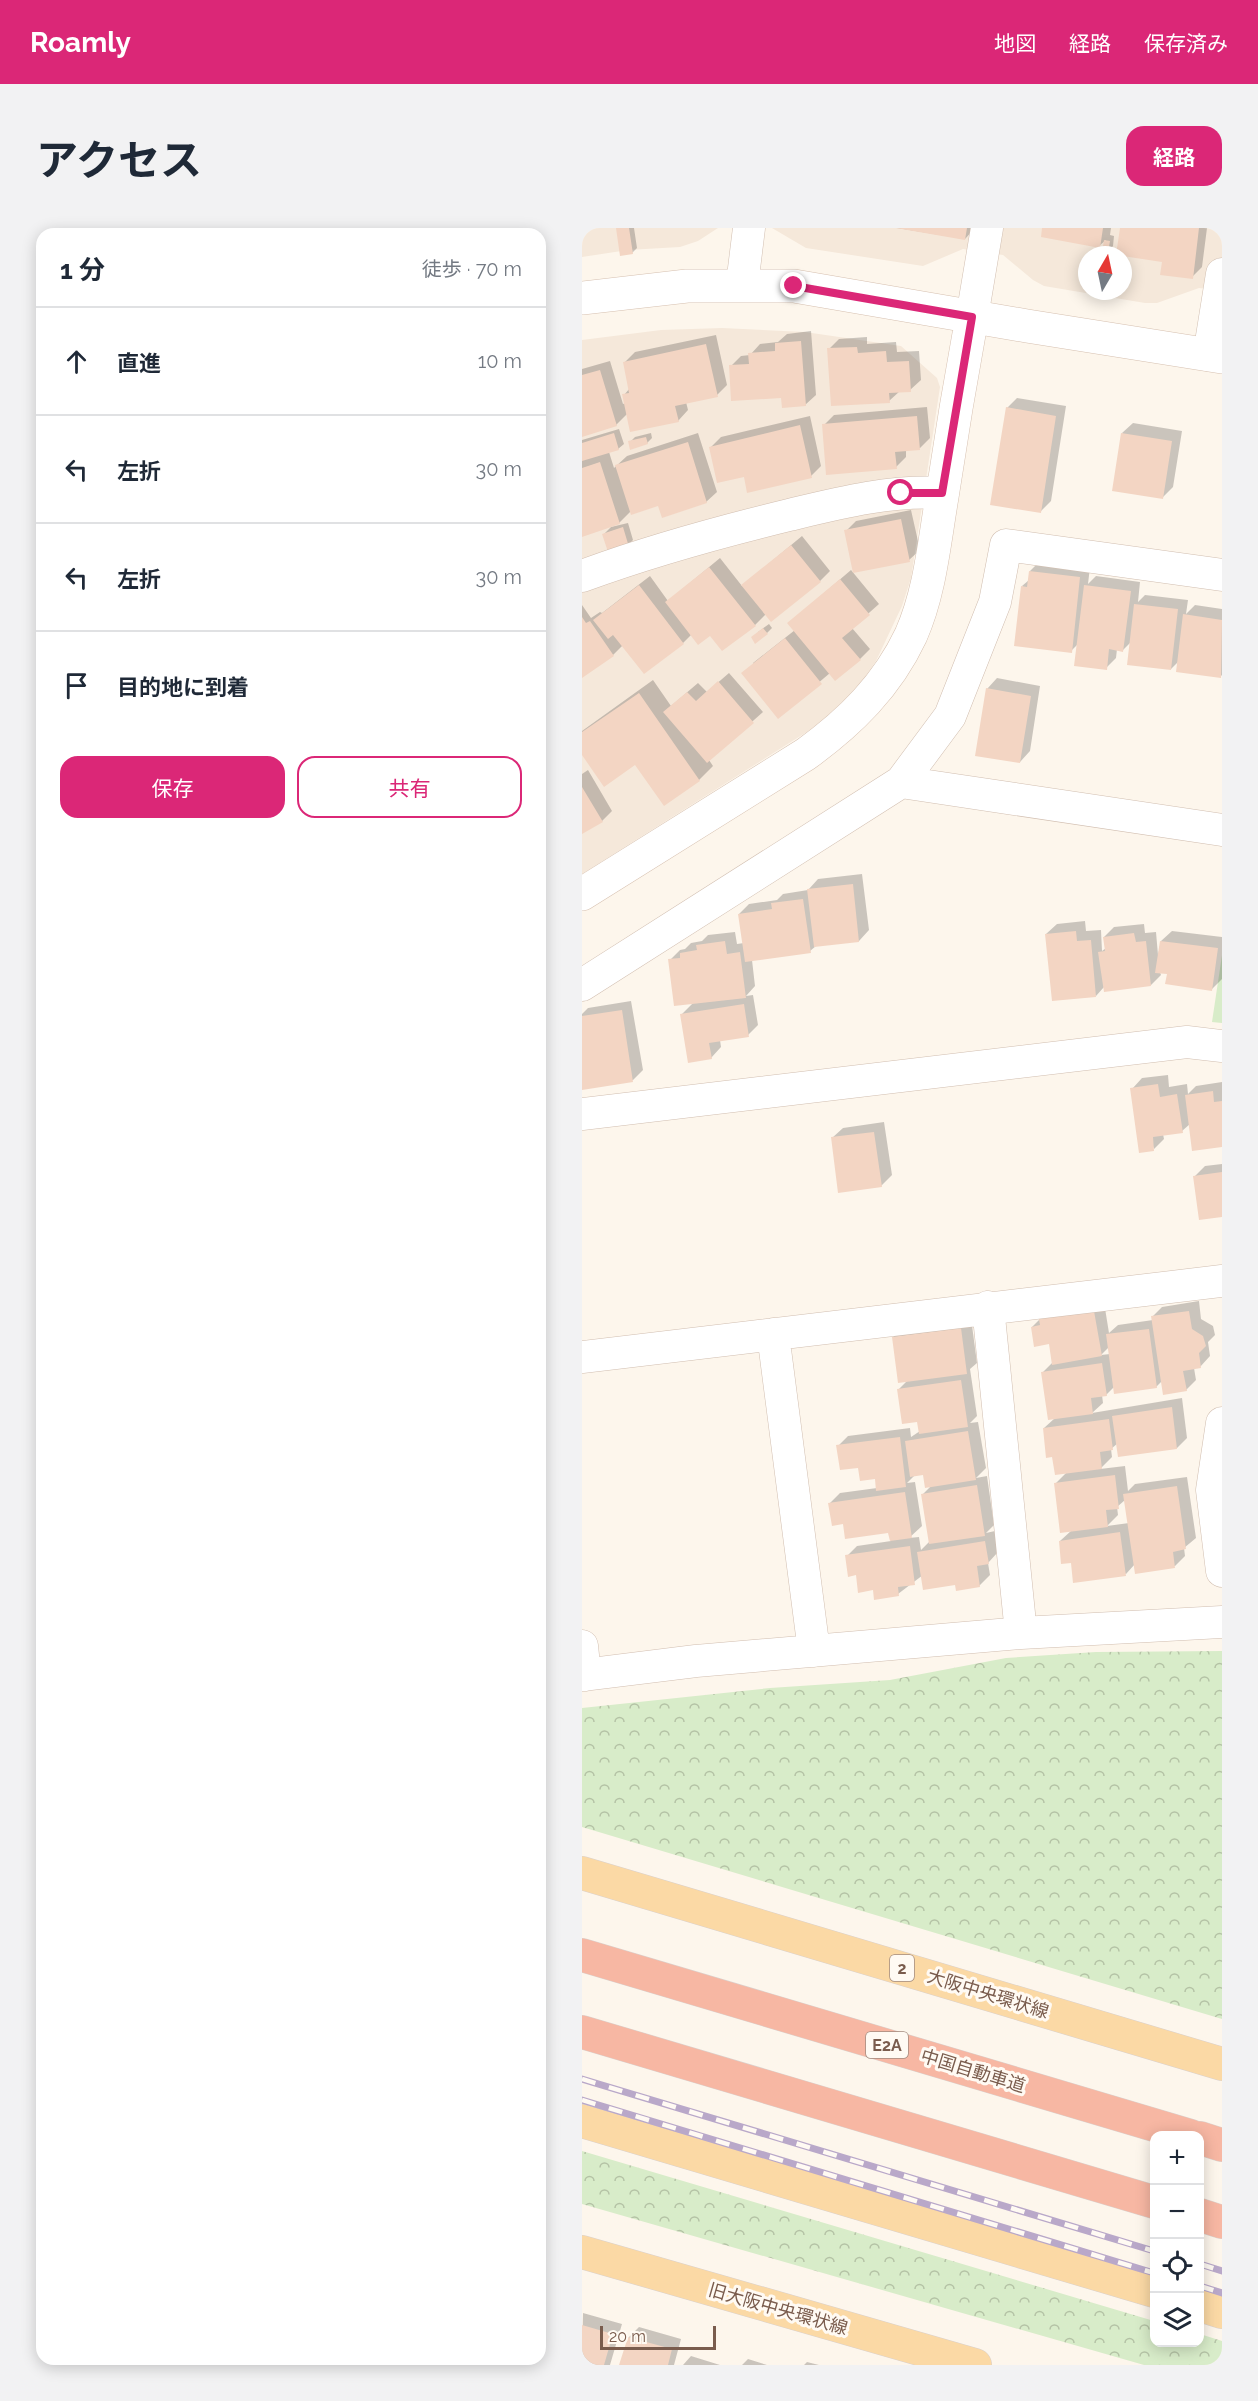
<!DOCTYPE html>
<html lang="ja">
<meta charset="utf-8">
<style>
body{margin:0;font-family:Raleway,"Noto Sans JP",sans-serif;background:#f2f2f3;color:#1f2937}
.controls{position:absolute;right:18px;bottom:18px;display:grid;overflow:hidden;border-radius:12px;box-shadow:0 3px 15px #0003}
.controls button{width:54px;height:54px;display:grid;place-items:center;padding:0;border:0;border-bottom:2px solid #e0e1e3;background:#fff;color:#1f2937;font:30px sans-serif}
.compass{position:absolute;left:496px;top:18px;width:54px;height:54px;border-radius:50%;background:#fff;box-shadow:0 3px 15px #0003;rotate:9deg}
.scale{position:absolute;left:18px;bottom:15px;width:116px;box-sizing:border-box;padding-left:6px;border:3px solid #7a5c4d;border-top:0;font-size:16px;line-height:21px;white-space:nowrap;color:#7a5c4d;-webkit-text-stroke:4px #fffaf3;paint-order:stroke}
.stop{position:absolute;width:18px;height:18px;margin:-14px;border:4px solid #db2777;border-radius:50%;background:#fff}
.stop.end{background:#db2777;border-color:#fff;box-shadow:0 2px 6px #0008}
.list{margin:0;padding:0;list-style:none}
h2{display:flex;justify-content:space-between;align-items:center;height:78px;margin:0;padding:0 24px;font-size:26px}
h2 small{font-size:20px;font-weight:400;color:#747a83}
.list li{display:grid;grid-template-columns:39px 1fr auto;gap:18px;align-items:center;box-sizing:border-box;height:108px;padding:0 24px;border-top:2px solid #e0e1e3}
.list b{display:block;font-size:22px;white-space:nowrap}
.list em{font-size:20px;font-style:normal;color:#747a83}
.actions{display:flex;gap:12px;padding:18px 24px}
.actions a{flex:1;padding:14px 0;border:2px solid #db2777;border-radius:18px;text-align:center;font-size:21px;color:#db2777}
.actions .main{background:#db2777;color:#fff}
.icon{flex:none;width:33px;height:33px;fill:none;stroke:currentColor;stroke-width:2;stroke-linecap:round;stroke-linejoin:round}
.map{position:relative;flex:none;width:640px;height:2137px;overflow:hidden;border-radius:18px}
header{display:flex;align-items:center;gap:36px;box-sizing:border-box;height:84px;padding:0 30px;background:#db2777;color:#fff}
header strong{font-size:28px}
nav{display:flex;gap:33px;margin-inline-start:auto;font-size:21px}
.intro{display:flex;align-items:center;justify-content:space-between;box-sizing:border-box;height:144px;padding:0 36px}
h1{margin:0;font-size:42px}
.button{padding:15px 27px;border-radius:18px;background:#db2777;color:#fff;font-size:21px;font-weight:700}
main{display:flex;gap:36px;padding:0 36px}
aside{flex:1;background:#fff;border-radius:18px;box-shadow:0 3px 15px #0003}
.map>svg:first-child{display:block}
.residential{fill:#f5e8da;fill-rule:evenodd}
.green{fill:#d8ecc9}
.forest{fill:url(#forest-crowns)}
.shadow{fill:#0003;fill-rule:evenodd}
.building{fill:#f3d5c3}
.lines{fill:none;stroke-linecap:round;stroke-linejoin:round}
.street-casing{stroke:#d1beb0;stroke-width:33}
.secondary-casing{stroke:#d6c0b0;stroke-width:34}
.primary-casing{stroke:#dad1cd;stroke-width:34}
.highway-casing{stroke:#dad1cd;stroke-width:34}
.street{stroke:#fff;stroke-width:32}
.secondary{stroke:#fff;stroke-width:33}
.primary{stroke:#fbd9a5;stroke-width:33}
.highway{stroke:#f7b7a3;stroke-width:33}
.rail-casing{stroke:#b9a8c9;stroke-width:7}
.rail{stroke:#fffaf3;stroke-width:4.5;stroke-dasharray:14;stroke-linecap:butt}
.route{stroke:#db2777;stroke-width:8}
.labels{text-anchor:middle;stroke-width:6;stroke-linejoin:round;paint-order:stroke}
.shield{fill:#fffaf3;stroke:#a28b7f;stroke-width:1.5}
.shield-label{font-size:16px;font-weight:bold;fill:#7a5c4d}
.street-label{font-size:18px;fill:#7a5c4d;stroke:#fffaf3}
</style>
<header>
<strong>Roamly</strong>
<nav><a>地図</a><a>経路</a><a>保存済み</a></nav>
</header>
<div class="intro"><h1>アクセス</h1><a class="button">経路</a></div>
<main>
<aside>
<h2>1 分<small>徒歩 · 70 m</small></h2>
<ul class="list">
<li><svg class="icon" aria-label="ahead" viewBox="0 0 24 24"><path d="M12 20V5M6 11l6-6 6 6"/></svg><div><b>直進</b></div><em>10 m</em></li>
<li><svg class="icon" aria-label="left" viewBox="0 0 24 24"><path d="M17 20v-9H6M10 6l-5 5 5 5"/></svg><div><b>左折</b></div><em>30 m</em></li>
<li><svg class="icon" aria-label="left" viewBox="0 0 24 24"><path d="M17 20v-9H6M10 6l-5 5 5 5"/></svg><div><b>左折</b></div><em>30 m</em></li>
<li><svg class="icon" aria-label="arrive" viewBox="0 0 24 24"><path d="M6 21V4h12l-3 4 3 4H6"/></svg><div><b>目的地に到着</b></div></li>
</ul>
<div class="actions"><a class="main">保存</a><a>共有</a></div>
</aside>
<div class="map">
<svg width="640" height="2137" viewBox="0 0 640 2137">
<defs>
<pattern id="forest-crowns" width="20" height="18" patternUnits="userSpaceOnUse" patternTransform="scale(1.5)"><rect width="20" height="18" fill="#d8ecc9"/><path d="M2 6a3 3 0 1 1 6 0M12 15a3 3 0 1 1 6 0" fill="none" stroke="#b4c2a5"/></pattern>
</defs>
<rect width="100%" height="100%" fill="#fdf6ec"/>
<path class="residential" d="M0,0H136L116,13L98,19L46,22L0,29Z
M190,0H640V63L617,60L575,75H563L462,58L451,52L421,27L381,21L341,38L224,20ZM505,27H541V63H505Z
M140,100L223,104L319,118L355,150L358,159L329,350L320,378L294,433L276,459L239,495L0,646V112L79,102Z"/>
<path class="green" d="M640,727V795L630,794Z"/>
<path class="forest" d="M640,1423V1791L0,1599V1480L188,1460L308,1452L424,1430L514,1424Z
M0,1923L572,2093V2114H618V2106L640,2113V2137H562L0,1976Z"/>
<path class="shadow" d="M35,0H52L55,20L50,25Z
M315,0H393L383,11Z
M462,0H529L528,7L532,8L531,18L526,23H522L524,12L517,18Z
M539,0H625L620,39L610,49L582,32Z
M229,103L234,167L223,177L200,168L149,138L159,128L168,127L178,116L196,114L205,106Z
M134,107L145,157L135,167L104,174L106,182L96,193L46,185L34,197L0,207V141L28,133L41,176L44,175L42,167L48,160L43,134L53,124Z
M285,109V116L314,114L315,124L337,123L339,152L328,162L318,163L307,173L247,121L257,111Z
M435,170L484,178L469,273L459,283L425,180Z
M345,179L348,210L338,220L324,221V229L314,239L242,197L252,187Z
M228,188L239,238L229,248L129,219L139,209Z
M551,195L600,203L591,259L581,269L540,205Z
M37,201L42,216L36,221L27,224L32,240L45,228L116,205L135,264L124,274L77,276L49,283L37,295L0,307V212Z
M69,205L70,210L65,215L48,214L53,209Z
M329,282L338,322L327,332L264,303L274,293Z
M46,295L51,312L46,317L22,306L29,299Z
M220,308L248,343L238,353L184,386L173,397L128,406H110L101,415L41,417L31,427L0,448V377L9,390L18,384L20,385L68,348L86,373L138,330L160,358Z
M458,333L508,339L506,356L514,348L558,354L556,374L563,367L606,372L604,386L613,377L640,381V447L639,448L597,433L589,441L549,414L541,422L535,421L534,430L524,440L497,415L489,423L440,358L447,352L448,343Z
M269,342L297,376L270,400L288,421L278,431L248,445L196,489L171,435L213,402L207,395Z
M187,396L190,400L185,405L176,404Z
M147,445L181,484L127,532L131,538L117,552L82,576L53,535L0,525V503L71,452L89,478L116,455L125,464Z
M415,450L458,458L448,523L438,534L405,461Z
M6,542L30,583L20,593L0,604V546Z
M280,646L287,702L277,713L234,718L228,723L170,732L173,758L164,768L171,767L176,797L166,807L138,812L139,819L129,830L100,786L112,774L88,732L98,722L103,721L109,715L120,713L126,707L153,704L155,716L162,715L157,686L167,676L195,672L201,666L226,662L236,651Z
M503,693L504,703L519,702L520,723L524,720L522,709L532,699L562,696L563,705L574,704L576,727L579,713L590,703L640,709V751L630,761L586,745L578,744L579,747L569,757L522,759L514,768L464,706L475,696Z
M49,773L61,842L51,852L0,861V786L6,780Z
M586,847L587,859L605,856L606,866L614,858L640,854V917L608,896L600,903L581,906L582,911L572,921L550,861L560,850Z
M302,894L310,947L299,958L250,910L261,900Z
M640,936V987L613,948L623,938Z
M617,1073L619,1091L631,1098L633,1107L626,1114L628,1128L618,1139L612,1140L614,1152L604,1162L580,1153L574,1159L533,1158L524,1167H520L521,1175L510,1185L600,1170L605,1210L595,1220L536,1215L529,1221L530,1229L518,1241L543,1238L546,1263L553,1256L605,1249L614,1310L602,1320L603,1328L593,1338L553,1336L544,1346L478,1313L490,1302L474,1255L485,1244L472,1228L462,1200L473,1190L461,1144L471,1134L468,1114L450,1099L458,1091L522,1074L527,1105L536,1097L571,1092L570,1089L580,1079ZM527,1119L528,1126L519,1127ZM543,1272L547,1295L525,1298L536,1287L535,1279Z
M389,1090L395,1135L388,1141L395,1188L388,1195L396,1194L404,1240L394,1250L405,1248L412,1297L404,1305L413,1303L416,1324L406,1335L408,1347L397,1358L374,1355L341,1347L316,1366L292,1360L275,1345L265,1328L275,1318L309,1313L307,1303L262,1294L248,1275L258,1265L295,1260L294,1249L277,1238L256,1218L266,1208L328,1200L329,1209L338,1203L336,1192L317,1161L325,1153L311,1109L322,1099ZM342,1245L350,1257L341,1266L348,1313L339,1322L337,1309L327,1310L340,1298L333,1254L325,1255L334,1246Z
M1,2085L40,2096L28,2137H0Z
M57,2099L99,2111L92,2137H39L47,2109Z
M109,2128L138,2137H101Z
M166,2131L185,2137H160Z
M225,2134L237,2137H222Z"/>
<path class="building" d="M34,0H47L51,26L38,28Z
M314,0H385L383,12Z
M460,0H521L518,20L459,9Z
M538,0H617L611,51L578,47L580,34L534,27Z
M522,12L528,13L526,25L520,24Z
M219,113L224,178L200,180L199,170L149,173L147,137L167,136L166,125L193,123V115Z
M124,116L136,169L93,178L97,194L48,204L40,166L47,165L41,134Z
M275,119L276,125L304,123L305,134L327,133L329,164L307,165L308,175L249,178L245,120Z
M18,142L35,198L0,209V147Z
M424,179L474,188L459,285L408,277Z
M335,188L338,222L313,224L315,241L244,247L240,196Z
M218,197L230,250L165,265L162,249L135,255L127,219Z
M32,205L37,222L0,233V215Z
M539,205L590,213L581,271L530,263Z
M64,209L66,216L48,222L46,213Z
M106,214L125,275L80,290L76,278L49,287L33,237Z
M18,234L38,296L0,309V240Z
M319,291L328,334L271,345L262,302Z
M41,299L47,319L26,324L20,306Z
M209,317L239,354L189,394L159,357Z
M127,339L174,398L140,423L128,408L116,417L83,374Z
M447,343L498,349L490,425L432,418L439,358L445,359Z
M258,351L288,387L260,410L279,432L253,453L205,395Z
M57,357L102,416L62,446L31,407L26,411L11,392Z
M502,357L549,363L541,424L527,421L525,442L492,438Z
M552,376L596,381L589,442L545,437Z
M601,386L640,392L639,450L594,444Z
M0,389L4,395L8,393L32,428L0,450Z
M181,400L186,406L173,416L169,409Z
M203,410L240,456L196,491L159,445Z
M136,453L172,495L125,535L81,484L105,464L114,473Z
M404,460L449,468L438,535L393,528Z
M57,465L118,553L82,578L53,537L22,559L0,527V504Z
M0,559L21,594L0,606Z
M271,656L277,714L232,719L225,661Z
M221,671L229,725L163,734L156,686L190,681L189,675Z
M494,703L495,713L509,712L514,769L470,773L463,706Z
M552,705L554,714L564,713L569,758L522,764L516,724L523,723L521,709Z
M143,713L145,726L158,724L164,770L92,778L86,731L98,730V725L115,722L114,717Z
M578,713L636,720L630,763L583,756L585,746L573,745Z
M162,776L167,809L127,815L130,831L106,835L98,786Z
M40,782L51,854L0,862V788Z
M576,856L578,869L595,866L601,905L571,909L572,923L557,925L548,860Z
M631,863L632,874L640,873V919L610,923L603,867Z
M292,904L300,959L256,965L249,909Z
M640,944V989L617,992L611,948Z
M491,1080L492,1087L512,1083L520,1128L470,1137L467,1116L452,1119L449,1099L458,1097L456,1086Z
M607,1083L610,1101L621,1108L624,1118L617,1125L619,1140L601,1143L605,1163L581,1167L569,1088Z
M379,1100L385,1146L316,1155L310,1109Z
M567,1101L575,1160L532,1166L524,1106Z
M520,1135L525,1168L509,1170L511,1186L466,1192L459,1144Z
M379,1152L386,1199L337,1206L335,1194L320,1196L315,1161Z
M590,1179L595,1221L536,1229L530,1188Z
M527,1191L531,1222L518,1224L520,1241L473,1247L470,1229L464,1230L461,1200Z
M386,1203L394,1252L343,1260L341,1247L328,1249L323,1213Z
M318,1209L324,1259L294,1263L293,1251L278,1253L276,1240L258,1242L254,1217Z
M533,1247L537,1281L524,1282L526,1299L478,1305L472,1255Z
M395,1257L403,1308L347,1316L339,1266Z
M595,1258L604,1321L591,1324L593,1340L553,1346L541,1266Z
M323,1264L330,1310L308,1313L306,1305L263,1311L261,1296L250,1298L246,1275Z
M538,1304L544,1348L491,1355L489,1335L479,1336L477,1313Z
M403,1313L407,1336L395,1338L398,1359L374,1363L373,1357L341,1362L335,1324Z
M328,1318L333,1357L316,1359L317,1368L292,1372L291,1362L276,1365L274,1347L266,1349L263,1327Z
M0,2097L31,2106L22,2137H0Z
M46,2109L90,2121L86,2137H37Z"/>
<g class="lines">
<defs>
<path id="street" d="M160,57L167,0
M390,89L405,0
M627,127L640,46
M0,348C68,323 137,304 207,287C257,275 308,262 360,265
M319,554L640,602
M0,757L319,554L368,488L413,374L424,317L640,347
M0,886L605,814L640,818
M406,1079L439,1405
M191,1106L232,1423
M0,1129L640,1053
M640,1195L630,1262L640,1343
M0,1418L3,1447
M0,1447L114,1433L439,1405L640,1394"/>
<path id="secondary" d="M0,70L105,58H212L445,98L640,129
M0,666L224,526C268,494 305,458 329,407C348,364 352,316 360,269C369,209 379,149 390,89"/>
<path id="primary" d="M0,1645L640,1836
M0,1893L572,2063
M0,2024L393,2137
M618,2077L640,2084"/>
<path id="highway" d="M0,1727L609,1908
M0,1804L572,1974
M618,1910L640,1917
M618,1987L640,1994"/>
</defs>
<use href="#street" class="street-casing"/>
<use href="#secondary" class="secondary-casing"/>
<use href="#primary" class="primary-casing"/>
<use href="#highway" class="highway-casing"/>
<use href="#street" class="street"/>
<use href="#secondary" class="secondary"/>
<use href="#primary" class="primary"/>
<use href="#highway" class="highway"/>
<defs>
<path id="rail" d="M0,1851L572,2023
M0,1872L572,2045
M618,2036L640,2043
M618,2058L640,2065"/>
</defs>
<use href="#rail" class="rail-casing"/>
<use href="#rail" class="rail"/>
</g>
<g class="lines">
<path class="route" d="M212,58L390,89L360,265H319"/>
</g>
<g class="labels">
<g class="shield">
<rect x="308" y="1727" width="24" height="26" rx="4.5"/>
<rect x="284" y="1804" width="42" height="26" rx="4.5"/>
</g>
<g class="shield-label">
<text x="320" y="1746">2</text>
<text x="305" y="1823">E2A</text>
</g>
<g class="street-label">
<text transform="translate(406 1766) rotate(17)" y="6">大阪中央環状線</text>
<text transform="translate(391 1843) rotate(17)" y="6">中国自動車道</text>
<text transform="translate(196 2081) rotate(16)" y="6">旧大阪中央環状線</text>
</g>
</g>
</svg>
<div class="controls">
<button>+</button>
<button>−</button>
<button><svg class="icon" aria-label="locate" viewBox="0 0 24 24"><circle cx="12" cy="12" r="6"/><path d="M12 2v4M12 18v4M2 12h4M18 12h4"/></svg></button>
<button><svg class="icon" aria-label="layers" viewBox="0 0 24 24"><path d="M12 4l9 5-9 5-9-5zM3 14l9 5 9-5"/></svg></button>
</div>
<svg class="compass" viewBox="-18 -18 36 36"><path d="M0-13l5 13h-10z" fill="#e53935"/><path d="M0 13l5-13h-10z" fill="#747a83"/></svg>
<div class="scale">20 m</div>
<div class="stop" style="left:319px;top:265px"></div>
<div class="stop end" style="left:212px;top:58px"></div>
</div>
</main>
